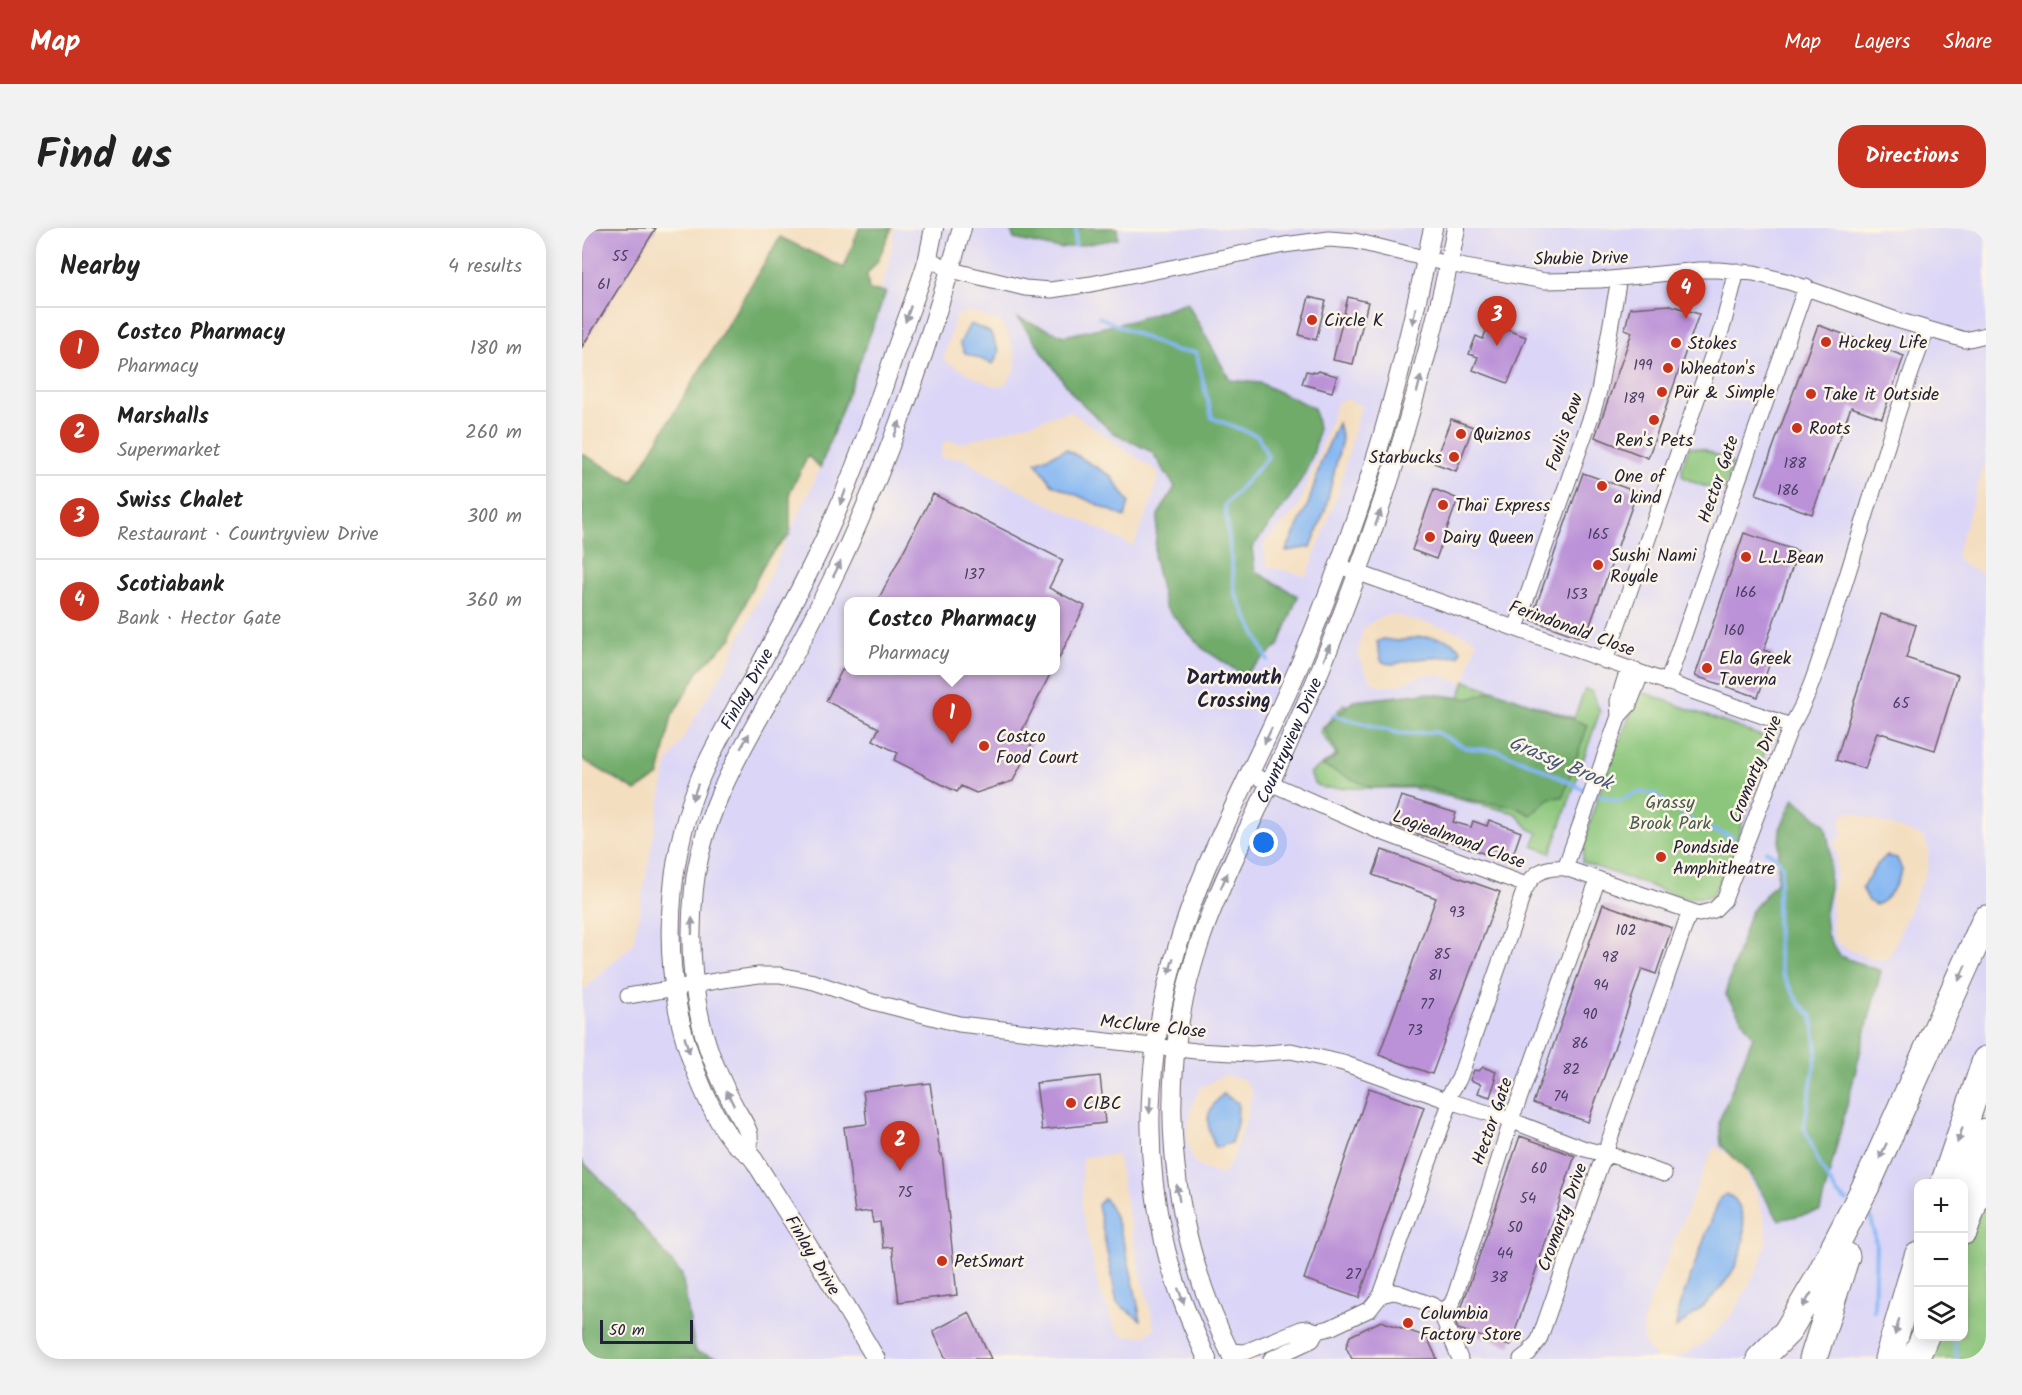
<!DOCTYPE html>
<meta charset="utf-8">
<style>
body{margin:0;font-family:Kalam,sans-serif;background:#f2f2f2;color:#222}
.controls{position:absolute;right:18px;bottom:18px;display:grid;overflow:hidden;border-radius:12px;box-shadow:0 3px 15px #0003}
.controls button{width:54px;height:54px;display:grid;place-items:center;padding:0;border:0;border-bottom:2px solid #e0e0e0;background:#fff;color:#222;font:30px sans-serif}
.scale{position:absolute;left:18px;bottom:15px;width:93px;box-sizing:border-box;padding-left:6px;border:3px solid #22223b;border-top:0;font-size:16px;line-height:21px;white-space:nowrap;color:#22223b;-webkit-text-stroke:4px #fcf5e5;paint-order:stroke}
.you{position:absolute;left:682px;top:615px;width:21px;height:21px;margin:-15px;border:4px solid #fff;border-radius:50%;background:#1a73e8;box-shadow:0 0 0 9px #1a73e833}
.badge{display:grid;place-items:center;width:39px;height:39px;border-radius:50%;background:#c8321e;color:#fff;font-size:20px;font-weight:700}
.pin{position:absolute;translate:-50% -50px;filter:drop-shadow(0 2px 3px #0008)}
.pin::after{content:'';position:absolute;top:32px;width:21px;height:18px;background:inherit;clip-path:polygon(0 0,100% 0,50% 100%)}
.popup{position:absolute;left:262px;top:369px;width:216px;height:78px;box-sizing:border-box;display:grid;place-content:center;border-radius:12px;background:#fff;filter:drop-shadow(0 2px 4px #0005);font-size:20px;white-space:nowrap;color:#767676}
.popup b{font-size:22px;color:#222}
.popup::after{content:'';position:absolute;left:50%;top:100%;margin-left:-12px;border:12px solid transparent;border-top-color:#fff}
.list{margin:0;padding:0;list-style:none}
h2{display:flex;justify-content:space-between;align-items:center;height:78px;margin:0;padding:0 24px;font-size:26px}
h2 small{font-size:20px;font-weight:400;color:#767676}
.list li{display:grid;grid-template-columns:39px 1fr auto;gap:18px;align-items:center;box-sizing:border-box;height:84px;padding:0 24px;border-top:2px solid #e0e0e0}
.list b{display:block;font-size:22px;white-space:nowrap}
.list p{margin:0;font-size:20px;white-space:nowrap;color:#767676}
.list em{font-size:20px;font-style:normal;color:#767676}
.icon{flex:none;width:33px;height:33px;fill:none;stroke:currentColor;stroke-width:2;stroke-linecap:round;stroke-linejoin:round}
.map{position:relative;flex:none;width:1404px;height:1131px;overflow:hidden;border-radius:24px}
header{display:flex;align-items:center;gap:36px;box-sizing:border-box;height:84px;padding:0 30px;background:#c8321e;color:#fff}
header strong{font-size:28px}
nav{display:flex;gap:33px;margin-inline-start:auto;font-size:21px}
.intro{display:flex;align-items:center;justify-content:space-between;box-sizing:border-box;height:144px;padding:0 36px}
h1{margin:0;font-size:42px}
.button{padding:15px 27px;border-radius:24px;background:#c8321e;color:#fff;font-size:21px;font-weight:700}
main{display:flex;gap:36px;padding:0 36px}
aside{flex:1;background:#fff;border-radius:24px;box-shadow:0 3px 15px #0003}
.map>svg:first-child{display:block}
.built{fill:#dbd6f7;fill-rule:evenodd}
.green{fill:#8bc67b;stroke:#56745b;stroke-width:1.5}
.forest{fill:#70ab6b;stroke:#496653;stroke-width:1.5}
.water{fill:#87b8f3;stroke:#546d97;stroke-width:1.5}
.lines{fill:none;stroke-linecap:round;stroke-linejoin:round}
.stream{stroke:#87b8f3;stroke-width:4}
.building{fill:#bb92d8}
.minor-casing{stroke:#6c646a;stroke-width:17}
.tertiary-casing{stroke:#6c646a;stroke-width:20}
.motorway-casing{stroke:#6c646a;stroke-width:29}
.minor{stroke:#fff;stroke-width:15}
.tertiary{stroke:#fff;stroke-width:18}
.motorway{stroke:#fff;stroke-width:27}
.oneway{fill:#9c9ca7}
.poi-dot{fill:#c8321e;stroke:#fcf5e5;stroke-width:2}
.labels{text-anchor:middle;stroke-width:5;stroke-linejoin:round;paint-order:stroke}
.number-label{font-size:15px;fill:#483e62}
.street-label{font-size:18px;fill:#22223b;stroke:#fcf5e5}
.poi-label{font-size:18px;fill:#22223b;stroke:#fcf5e5;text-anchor:start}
.park-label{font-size:18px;fill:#475b51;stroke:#fcf5e5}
.neighbourhood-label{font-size:20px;font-weight:bold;fill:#22223b;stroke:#fcf5e5}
.water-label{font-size:20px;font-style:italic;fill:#45567b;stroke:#fcf5e5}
</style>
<header>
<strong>Map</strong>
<nav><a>Map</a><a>Layers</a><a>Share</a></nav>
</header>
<div class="intro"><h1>Find us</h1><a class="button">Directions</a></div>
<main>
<aside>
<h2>Nearby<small>4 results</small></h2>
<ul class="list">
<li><span class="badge">1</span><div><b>Costco Pharmacy</b><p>Pharmacy</p></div><em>180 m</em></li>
<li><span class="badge">2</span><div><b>Marshalls</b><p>Supermarket</p></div><em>260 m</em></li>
<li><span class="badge">3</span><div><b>Swiss Chalet</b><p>Restaurant · Countryview Drive</p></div><em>300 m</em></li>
<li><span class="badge">4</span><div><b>Scotiabank</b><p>Bank · Hector Gate</p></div><em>360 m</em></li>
</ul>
</aside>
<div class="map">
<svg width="1404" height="1131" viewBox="0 0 1404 1131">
<rect width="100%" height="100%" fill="#fcf5e5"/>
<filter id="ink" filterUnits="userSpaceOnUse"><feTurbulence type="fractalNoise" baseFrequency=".0167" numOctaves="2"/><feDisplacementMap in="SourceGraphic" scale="12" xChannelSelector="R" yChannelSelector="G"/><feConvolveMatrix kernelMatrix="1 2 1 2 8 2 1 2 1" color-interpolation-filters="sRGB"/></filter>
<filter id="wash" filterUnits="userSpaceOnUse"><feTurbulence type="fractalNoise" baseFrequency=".008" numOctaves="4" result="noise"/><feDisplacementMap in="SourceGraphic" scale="24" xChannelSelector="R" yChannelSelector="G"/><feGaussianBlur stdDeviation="1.35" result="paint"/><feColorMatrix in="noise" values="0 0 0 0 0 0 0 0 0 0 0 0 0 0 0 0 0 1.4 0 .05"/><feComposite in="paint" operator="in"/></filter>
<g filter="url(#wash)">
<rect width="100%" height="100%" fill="#f4dec0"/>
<path class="built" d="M313,0H428L432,11H536L535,0H1404V232L1374,327L1379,335L1384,339L1404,346V889L1382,956H1336V1108L1341,1131H1088L1105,1125L1125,1112L1150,1087L1179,1034L1185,1012L1182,990L1174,965L1159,936L1151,929L1133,918L1129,924L1066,1077L1061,1095L1062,1115L1074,1131H141L113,1124L100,1047L33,966L0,933V763L51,716L85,537L146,435L232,254L276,142L307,33ZM604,74L648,152L678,155L685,301L670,320L673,343L716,368L572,331L576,287L594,259L570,224L530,204L437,90L482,108L549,93ZM387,83L419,94L426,106L432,123L434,140L423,157L410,158L361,132L374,88ZM763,170L779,178L756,265L725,348L685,338L681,316L716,280L742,213L754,176ZM488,183L577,245L569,275L551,318L412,249L379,230H358L362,213L381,215ZM266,374H473V442H266ZM804,387H813L871,402L893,411L895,413L883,453L992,490L1003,461L956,605L947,601L933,585L831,560H741L728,545L754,527L762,476L766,478L771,473L844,465L879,470L882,455L859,448L846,446L827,452L822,456L810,458H799L790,454L779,435L776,426L778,412L781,402L788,395ZM1187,511L1147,637L1102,670L1000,634L1011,583L1038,512ZM1212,570L1247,665L1243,685L1245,708L1258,728L1299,743L1238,983L1197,992L1167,945L1139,917L1138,893L1171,808L1168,685L1195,653L1198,601ZM1268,583L1342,609L1347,623L1345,642L1309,725L1306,730L1302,731L1294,732L1270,723L1257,716L1251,710L1249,668L1254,648L1255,626L1252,614L1262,605L1258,595L1262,586ZM642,847L662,851L670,864L665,889L650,932L641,947L623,942L611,933L604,908L610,879L618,860ZM535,927L555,1031L573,1100L563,1108H545L535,1103L517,1062L500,983V929Z"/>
<path class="green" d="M1107,219L1122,221L1150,235L1147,250L1141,260C1126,261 1113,256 1100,248V239Z
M883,453L992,490L1003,461L1009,463L1018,483L969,625L951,618L956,605L947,601L933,585L831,560H741L732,555L728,545L754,527L738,503L762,476L789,491L879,486V465Z
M1058,463L1187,511L1147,637L1129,669L1102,670L1000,634C1007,577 1037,516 1058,463Z
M1404,900V1131H1341L1347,1109L1382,1108V974Z"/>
<path class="forest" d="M277,0H310L295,34L285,46L287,62L304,64L238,240L226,228L208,264V306L185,331L167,366L150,410L118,441L90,488L77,548L54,563L0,531V226L51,253L198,9L262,40Z
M428,0H535L536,11L478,21L432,11Z
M605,74L648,152L678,155L732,180C733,187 736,196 736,203C732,247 695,286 670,320L673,343L716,368L697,417L661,447L620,420L583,379L572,331L576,287L593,259L570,224L530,204L492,168L436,90L482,108L549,93Z
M912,462L1006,497L981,569L968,570L949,587L934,579L888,572L840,558L790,560L741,538L756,527L742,500L771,473L844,465L887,471Z
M1212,570L1243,597L1248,620L1247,665L1243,685L1245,708L1258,728L1299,743L1238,983L1197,992L1167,945L1139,917L1137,893L1171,808L1143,766L1168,685L1195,653L1198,601Z
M0,933L33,966L100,1047L113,1124L141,1131H0Z"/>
<path class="water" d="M388,96L408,104L417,124L411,136L383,125L378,115Z
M756,195L760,211L744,279L729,319L704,323L727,274L739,234Z
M484,221L529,248L547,274L543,289L470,256L454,234Z
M838,409C852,409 870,409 879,422L877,428L834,431L811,436L803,435L799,432L795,414L801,411L815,413Z
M1304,628L1315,630L1320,642C1315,655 1308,672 1293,677L1287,673L1280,660L1294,638Z
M641,866L656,875L655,895L649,915L633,920C625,894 620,887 641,866Z
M1144,966C1153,969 1158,978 1160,987C1172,1035 1129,1075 1094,1100L1097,1079L1132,985L1138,970Z
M522,970C540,989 553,1064 559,1092L535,1075L516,977Z"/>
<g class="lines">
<path class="stream" d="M493,18L494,0
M517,89L593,123L614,124L630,190L676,208L686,229L643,277L653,365L686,432
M751,487L819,506L854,504L884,520L916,523L952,537L1005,563
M1012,566L1036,573L1058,564L1073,566L1088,579L1101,586L1116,597L1151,609
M1184,623L1193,628L1200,638L1195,677L1196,727L1200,746L1217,775L1230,788L1235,822L1222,898L1236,934L1255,966L1265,973
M1281,983L1289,989L1294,1016L1292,1083
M1372,1108L1375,1131"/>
</g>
<g id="blocks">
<path class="building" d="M0,0H74L0,119Z
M727,69L744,73L734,112L717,107Z
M766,69L786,74L771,136L751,132Z
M1088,77L1117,86L1066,230L1013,209L1050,104L1043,101L1048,80Z
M907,95L944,109L926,155L891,142L896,129L887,126L894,108L901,111Z
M1236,97L1322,128L1300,190L1269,179L1230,286L1174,266Z
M724,143L735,145L736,143L755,148L750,164L720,156Z
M869,191L891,199L874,243L852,235Z
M1001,245L1055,264L1003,411L949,392Z
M852,261L876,271L854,331L830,322Z
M351,266L481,332L467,360L503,378L474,436V374H295Z
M1162,305L1216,323L1182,422L1191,426L1176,469L1113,448Z
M1299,386L1334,397L1324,430L1376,447L1353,522L1295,504L1283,541L1254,532Z
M260,442H470L439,505L452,511L431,553L394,565L379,558L375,564L312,532L316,525L291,512L297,500L244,473Z
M819,568L874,585L871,594L889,599L891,593L905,598L907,592L939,604L928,635L865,612L864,615L809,597Z
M800,622L918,664L850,846L797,827L854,670L791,647Z
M1021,676L1090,700L1074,746L1060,741L1006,894L951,875Z
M901,839L914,844L912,850L914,851L908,869L896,865L899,856L888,852L892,842L897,843Z
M518,848L523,895L460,902L454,855Z
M348,855L358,926H360L375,1067L317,1074L310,1019L301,1020L298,994L291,995L289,983L273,985L262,899L285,896L281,863Z
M787,860L842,879L777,1070L722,1051Z
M938,908L993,928L928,1118L876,1101L874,1096Z
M387,1084L409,1131H364L351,1103Z
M799,1093L845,1109L855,1131H770L764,1119L768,1108Z"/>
</g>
</g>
<g filter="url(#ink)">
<use href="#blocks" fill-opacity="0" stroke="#6c646a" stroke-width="1.5"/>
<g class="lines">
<defs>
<path id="minor" d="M345,30L369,42L443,60L469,62L509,56L702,17L747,11L773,13L866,36L963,53L1018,52L1117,42H1136L1172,45L1207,54L1315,92L1383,112L1404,107
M757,338L1209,498
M934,400L1011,183L1017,163L1037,50
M1023,433L1141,97L1155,43
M1085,455L1224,59
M1037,488L1047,477L1059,446
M668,546L794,602L944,657
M983,640L1037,488L1036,473L1046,441
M46,768L140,752L177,747H198L232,754L291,774L377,796L614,823L670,826L709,823L761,835L864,872L928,892L1003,921L1035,929L1082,946
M799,1067L867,878L864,872L877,851L936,683C942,656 952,637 983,640L1117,686L1132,682L1142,672L1209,498C1229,467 1240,423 1252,388C1284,292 1309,195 1345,101
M858,1083L869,1077L873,1068L927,900L928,892L935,877L1016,651
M647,1123L663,1124L719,1101L726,1100L735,1103L748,1100L788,1081L799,1067L811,1064L817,1065L850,1077L858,1083L878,1131
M689,1131L730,1112L735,1103
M939,1131L947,1125L957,1112L1018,938L1024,927L1026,916L1108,683"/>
<g id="tertiary">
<path d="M166,924C166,918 168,910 166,904C163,895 156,886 152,878C143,862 136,845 129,828C110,776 106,716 112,661C120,583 161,519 199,451C216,420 233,387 249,354C304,241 346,121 380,0"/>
<path id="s1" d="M294,1131L237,1035L172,932C165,922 156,920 150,912C125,881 103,820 96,782C81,704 89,621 119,548C134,514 153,482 171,450C196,404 221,358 243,310C270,252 291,191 311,130C322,97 336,64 346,30C348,20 350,10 352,0"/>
<path d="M625,1131C608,1093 591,1054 582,1013C552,887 574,758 624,640C656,565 695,493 726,417C753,349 779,280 800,209C820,140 836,70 851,0"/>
<path id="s2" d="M651,1131C585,997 570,849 620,708C635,664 656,623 675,582C698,535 719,488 739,440C782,334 818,227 847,117C857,78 867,39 874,0"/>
</g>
<path id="motorway" d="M1362,956L1404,832
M1382,971L1404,904
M1382,1003L1398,956
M1178,1131L1205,1104L1234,1055L1287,952L1404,691
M1231,1131L1264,1028
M1306,1131L1336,1028
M1333,1131L1343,1108"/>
</defs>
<use href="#minor" class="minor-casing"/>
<use href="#tertiary" class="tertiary-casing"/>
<use href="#motorway" class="motorway-casing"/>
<use href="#minor" class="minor"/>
<use href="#tertiary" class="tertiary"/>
<use href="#motorway" class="motorway"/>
</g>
<defs><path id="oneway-solid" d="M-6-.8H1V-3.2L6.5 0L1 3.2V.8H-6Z" transform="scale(1.5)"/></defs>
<g class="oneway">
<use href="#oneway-solid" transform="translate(326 86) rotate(109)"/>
<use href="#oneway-solid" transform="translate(832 88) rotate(101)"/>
<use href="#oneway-solid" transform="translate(837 156) rotate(-76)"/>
<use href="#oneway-solid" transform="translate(315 201) rotate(-69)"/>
<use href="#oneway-solid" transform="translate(261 269) rotate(111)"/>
<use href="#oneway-solid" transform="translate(796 290) rotate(-71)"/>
<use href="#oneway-solid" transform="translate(255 341) rotate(-64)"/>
<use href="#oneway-solid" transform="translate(745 424) rotate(-68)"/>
<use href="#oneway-solid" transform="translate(686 508) rotate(115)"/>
<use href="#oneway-solid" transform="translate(163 513) rotate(-60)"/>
<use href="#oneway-solid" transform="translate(113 564) rotate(110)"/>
<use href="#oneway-solid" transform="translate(642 653) rotate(-66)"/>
<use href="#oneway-solid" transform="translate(110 698) rotate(-89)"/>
<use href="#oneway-solid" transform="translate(589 738) rotate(106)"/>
<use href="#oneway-solid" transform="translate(1380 745) rotate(114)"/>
<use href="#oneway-solid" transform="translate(105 817) rotate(73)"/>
<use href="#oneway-solid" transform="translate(148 870) rotate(-117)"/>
<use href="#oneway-solid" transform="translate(568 877) rotate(93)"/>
<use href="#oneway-solid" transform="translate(1378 907) rotate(109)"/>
<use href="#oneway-solid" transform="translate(1301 923) rotate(115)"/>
<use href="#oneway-solid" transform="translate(596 965) rotate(-99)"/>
<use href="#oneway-solid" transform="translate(599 1068) rotate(70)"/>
<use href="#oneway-solid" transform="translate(1225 1072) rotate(121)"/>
<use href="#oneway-solid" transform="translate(1315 1099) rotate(105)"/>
</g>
</g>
<g class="poi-dot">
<circle cx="730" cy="92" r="6"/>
<circle cx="1244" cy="114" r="6"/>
<circle cx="1094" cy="115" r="6"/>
<circle cx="1086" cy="140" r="6"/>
<circle cx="1080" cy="164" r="6"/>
<circle cx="1229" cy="166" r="6"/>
<circle cx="1072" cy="192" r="6"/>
<circle cx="1215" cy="200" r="6"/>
<circle cx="879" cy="206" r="6"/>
<circle cx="872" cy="229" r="6"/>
<circle cx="1020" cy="258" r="6"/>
<circle cx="861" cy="277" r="6"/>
<circle cx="848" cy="309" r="6"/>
<circle cx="1164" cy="329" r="6"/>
<circle cx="1016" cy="337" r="6"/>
<circle cx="1125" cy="440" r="6"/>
<circle cx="402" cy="518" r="6"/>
<circle cx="1079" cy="629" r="6"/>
<circle cx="489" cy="875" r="6"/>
<circle cx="360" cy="1033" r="6"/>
<circle cx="826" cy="1095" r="6"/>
</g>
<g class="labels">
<g class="number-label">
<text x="38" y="33">55</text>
<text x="22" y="61">61</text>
<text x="1061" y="142">199</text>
<text x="1052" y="175">189</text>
<text x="1213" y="240">188</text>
<text x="1206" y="267">186</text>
<text x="1016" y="311">165</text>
<text x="392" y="351">137</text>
<text x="1164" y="369">166</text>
<text x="995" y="371">153</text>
<text x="1152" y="407">160</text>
<text x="1319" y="480">65</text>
<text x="875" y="689">93</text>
<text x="1044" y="707">102</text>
<text x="860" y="731">85</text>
<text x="1028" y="734">98</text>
<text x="853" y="752">81</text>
<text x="1019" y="762">94</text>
<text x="845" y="781">77</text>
<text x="1008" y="791">90</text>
<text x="833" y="807">73</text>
<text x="998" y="820">86</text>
<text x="989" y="846">82</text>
<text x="979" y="873">74</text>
<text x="957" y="945">60</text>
<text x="323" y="969">75</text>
<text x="946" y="975">54</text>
<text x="933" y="1004">50</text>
<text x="923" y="1030">44</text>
<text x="771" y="1051">27</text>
<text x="917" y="1054">38</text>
</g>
<g class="street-label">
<text transform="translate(999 30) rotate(-1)" y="6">Shubie Drive</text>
<text transform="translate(982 204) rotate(-71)" y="6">Foulis Row</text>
<text transform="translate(1136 251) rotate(-71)" y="6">Hector Gate</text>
<text transform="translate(990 400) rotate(20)" y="6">Ferindonald Close</text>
<text dy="6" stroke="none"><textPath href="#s1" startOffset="742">Finlay Drive</textPath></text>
<text dy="6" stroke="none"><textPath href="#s2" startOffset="650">Countryview Drive</textPath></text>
<text transform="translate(1173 541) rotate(-68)" y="6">Cromarty Drive</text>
<text transform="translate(877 611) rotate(20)" y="6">Logiealmond Close</text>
<text transform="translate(571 798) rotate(6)" y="6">McClure Close</text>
<text transform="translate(910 893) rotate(-71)" y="6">Hector Gate</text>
<text transform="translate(980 989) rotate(-70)" y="6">Cromarty Drive</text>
<text transform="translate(231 1027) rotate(59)" y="6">Finlay Drive</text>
</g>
<g class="poi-label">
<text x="742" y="98">Circle K</text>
<text x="1256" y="120">Hockey Life</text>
<text x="1106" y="121">Stokes</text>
<text x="1098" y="146">Wheaton's</text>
<text x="1092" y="170">Pür &amp; Simple</text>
<text x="1241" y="172">Take it Outside</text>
<text x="1227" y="206">Roots</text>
<text x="891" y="212">Quiznos</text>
<text x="1072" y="218" text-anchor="middle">Ren's Pets</text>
<text x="860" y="235" text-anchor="end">Starbucks</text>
<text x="1032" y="254">One of<tspan x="1032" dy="21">a kind</tspan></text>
<text x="873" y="283">Thaï Express</text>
<text x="860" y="315">Dairy Queen</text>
<text x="1028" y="333">Sushi Nami<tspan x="1028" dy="21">Royale</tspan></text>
<text x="1176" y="335">L.L.Bean</text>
<text x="1137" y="436">Ela Greek<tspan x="1137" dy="21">Taverna</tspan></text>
<text x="414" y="514">Costco<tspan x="414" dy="21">Food Court</tspan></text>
<text x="1091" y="625">Pondside<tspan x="1091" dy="21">Amphitheatre</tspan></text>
<text x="501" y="881">CIBC</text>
<text x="372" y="1039">PetSmart</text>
<text x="838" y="1091">Columbia<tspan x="838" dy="21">Factory Store</tspan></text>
</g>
<g class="park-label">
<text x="1088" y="580">Grassy<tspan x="1088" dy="21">Brook Park</tspan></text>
</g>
<g class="neighbourhood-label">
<text x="652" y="456">Dartmouth<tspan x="652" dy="23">Crossing</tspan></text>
</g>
<g class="water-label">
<text transform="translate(979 534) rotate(23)" y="7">Grassy Brook</text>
</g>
</g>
</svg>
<div class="controls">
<button>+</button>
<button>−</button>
<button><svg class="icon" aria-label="layers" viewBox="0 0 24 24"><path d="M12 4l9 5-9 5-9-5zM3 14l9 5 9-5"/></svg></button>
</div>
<div class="scale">50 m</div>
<div class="you"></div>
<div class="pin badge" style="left:370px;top:516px">1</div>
<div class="popup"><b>Costco Pharmacy</b>Pharmacy</div>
<div class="pin badge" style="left:318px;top:943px">2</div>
<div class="pin badge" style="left:915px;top:118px">3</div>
<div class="pin badge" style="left:1104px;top:91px">4</div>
</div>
</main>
